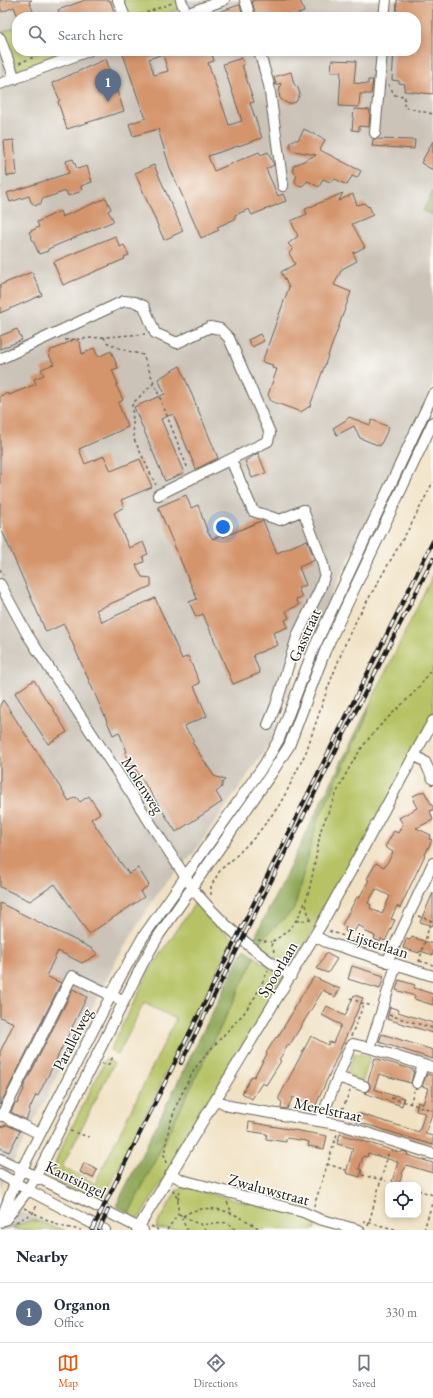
<!DOCTYPE html>
<style>
body{margin:0;font-family:"EB Garamond",serif;background:#f2f2f3;color:#1f2937}
.controls{position:absolute;right:12px;bottom:12px;display:grid;overflow:hidden;border-radius:8px;box-shadow:0 2px 6px #0003}
.controls button{width:36px;height:36px;display:grid;place-items:center;padding:0;border:0;border-bottom:1px solid #e0e1e3;background:#fff;color:#1f2937;font:20px sans-serif}
.you{position:absolute;left:223px;top:527px;width:14px;height:14px;margin:-10px;border:3px solid #fff;border-radius:50%;background:#1a73e8;box-shadow:0 0 0 6px #1a73e833}
.badge{display:grid;place-items:center;width:26px;height:26px;border-radius:50%;background:#ea580c;color:#fff;font-size:13px;font-weight:700}
.pin{position:absolute;translate:-50% -33px;filter:drop-shadow(0 1px 2px #0008)}
.pin::after{content:'';position:absolute;top:21px;width:14px;height:12px;background:inherit;clip-path:polygon(0 0,100% 0,50% 100%)}
.list{margin:0;padding:0;list-style:none}
h2{display:flex;justify-content:space-between;align-items:center;height:52px;margin:0;padding:0 16px;font-size:17px}
h2 small{font-size:13px;font-weight:400;color:#747a83}
.list li{display:grid;grid-template-columns:26px 1fr auto;gap:12px;align-items:center;box-sizing:border-box;height:60px;padding:0 16px;border-top:1px solid #e0e1e3}
.list b{display:block;font-size:15px;white-space:nowrap}
.list p{margin:0;font-size:13px;white-space:nowrap;color:#747a83}
.list em{font-size:13px;font-style:normal;color:#747a83}
.icon{flex:none;width:22px;height:22px;fill:none;stroke:currentColor;stroke-width:2;stroke-linecap:round;stroke-linejoin:round}
.map{position:relative;flex:none;width:433px;height:1230px;overflow:hidden}
.search{position:absolute;background:#fff;box-shadow:0 2px 6px #0003;left:12px;right:12px;top:12px;height:44px;display:flex;align-items:center;gap:10px;box-sizing:border-box;padding:0 14px;border-radius:16px;color:#747a83;font-size:15px}
.sheet{height:112px;background:#fff}
nav{display:flex;justify-content:space-around;align-items:center;box-sizing:border-box;height:56px;border-top:1px solid #e0e1e3;background:#fff;font-size:11px;color:#747a83}
nav a{display:grid;justify-items:center;gap:2px}
nav .on{color:#ea580c}
.map>svg:first-child{display:block}
.industrial{fill:#cbc3b8;fill-rule:evenodd}
.green{fill:#b6c264;stroke:#696f40}
.forest{fill:#90a85a;stroke:#56623b}
.building{fill:#d4956d;fill-rule:evenodd}
.lines{fill:none;stroke-linecap:round;stroke-linejoin:round}
.minor-casing{stroke:#666156;stroke-width:12}
.path{stroke:#666156;stroke-width:1.5;stroke-dasharray:3 3;stroke-linecap:butt}
.minor{stroke:#fff;stroke-width:10}
.rail-casing{stroke:#1c1c1c;stroke-width:4}
.rail{stroke:#fdfcf7;stroke-width:2.5;stroke-dasharray:8;stroke-linecap:butt}
.labels{text-anchor:middle;stroke-width:3;stroke-linejoin:round;paint-order:stroke}
.street-label{font-size:16px;fill:#1c1c1c;stroke:#fdfcf7}
</style>
<div class="map">
<svg width="433" height="1230" viewBox="0 0 433 1230">
<rect width="100%" height="100%" fill="#fdfcf7"/>
<filter id="ink" filterUnits="userSpaceOnUse"><feTurbulence type="fractalNoise" baseFrequency=".025" numOctaves="2"/><feDisplacementMap in="SourceGraphic" scale="8" xChannelSelector="R" yChannelSelector="G"/><feConvolveMatrix kernelMatrix="1 2 1 2 8 2 1 2 1" color-interpolation-filters="sRGB"/></filter>
<filter id="wash" filterUnits="userSpaceOnUse"><feTurbulence type="fractalNoise" baseFrequency=".012" numOctaves="4" result="noise"/><feDisplacementMap in="SourceGraphic" scale="16" xChannelSelector="R" yChannelSelector="G"/><feGaussianBlur stdDeviation="0.9" result="paint"/><feColorMatrix in="noise" values="0 0 0 0 0 0 0 0 0 0 0 0 0 0 0 0 0 1.4 0 .05"/><feComposite in="paint" operator="in"/></filter>
<g filter="url(#wash)">
<rect width="100%" height="100%" fill="#f0e1c3"/>
<path class="industrial" d="M0,0H433V384L300,661L270,743L193,854L161,888L118,957L0,1188ZM17,17H416V51H17Z
M0,1202L63,1230H0Z"/>
<path class="green" d="M122,0H178L181,8L158,17H128Z
M17,27V51H68L17,71L3,32Z
M433,575V721L297,958C282,962 267,955 254,947L294,909L317,822L365,721L369,706Z
M197,900L223,930L233,939L101,1204L54,1180L56,1161L59,1153L106,1059L114,1063L62,1167L95,1183L176,1019L144,1003L118,1055L110,1050L149,972Z
M255,957L286,980L141,1216L135,1219L129,1213Z
M355,1053L370,1057L362,1083L345,1078Z
M182,1188H188L317,1220L314,1230L156,1229L157,1224L177,1190Z
M32,1220L65,1230H18L12,1227Z"/>
<path class="forest" d="M433,191V215L423,211Z
M369,706L365,721L317,822L294,909L254,947L251,945Z
M245,949L255,957L129,1213L116,1206L240,957Z"/>
<g id="blocks">
<path class="building" d="M0,0H32L29,2L33,11L18,17L14,7L2,12L0,7Z
M85,0H110L116,17H61L58,10Z
M256,0H300L304,12L289,17H256L252,1Z
M397,0H433V94L404,91L405,84L399,83V81L392,80L394,51H416V17H396Z
M239,5H240L243,17H207V16Z
M122,51H168V52L149,59L154,75L168,71L163,55L170,53L169,51H211L214,61L208,63L229,125L242,121L223,64L242,58L244,65H242L254,102L250,103L262,138L208,156L214,171L259,152L261,155L268,152L274,165L266,169L278,196L283,194L286,201L252,215L249,209L235,215V219L217,227L219,230L201,238L170,168L158,129L133,136L129,124L146,118L140,104Z
M106,59L124,111L67,129L59,105L58,101L60,100L52,83Z
M332,60L356,61L354,83L368,84V80H373L371,94H360L359,107L339,106L341,72H331Z
M291,72L294,84L298,88L300,94L296,102L289,104L283,101L280,98L279,93L281,83L276,85L274,77Z
M354,109L370,110L369,127L359,126V131L352,130Z
M304,129L325,140L320,150L361,171L357,178L352,176L347,185L335,179L330,182L323,179L319,187L308,181L302,186L297,185L295,181L297,175L293,171V166L316,155L294,151L290,148V142L294,140H298Z
M373,139L415,140L414,149L372,146Z
M14,140L17,175L7,176L4,141Z
M433,141V170L421,163Z
M73,159L77,169L87,166L92,182L81,186L82,191L68,196L66,191L42,199L41,204H38L36,206L31,202L29,196L10,202L7,193L69,173L66,161Z
M154,165L183,231L164,240L135,173Z
M343,193L338,201L353,194L357,205L364,203L368,207L369,206L373,215L352,224L365,247L353,253L357,261L342,269L334,285L351,292L310,406L301,412L271,401L268,395L277,369L272,368L273,365L262,362L289,287L281,272L295,264L289,253L293,249L288,244L298,236L291,221L307,214L305,209Z
M106,198L111,209L108,211L114,221L48,249V251L39,254L29,232L39,227L37,222L60,211L62,217Z
M115,236L120,247L124,245L129,255L124,257L125,259L63,285L53,262Z
M32,272L42,295L0,313V285Z
M17,329L22,340L0,349V336Z
M260,334L264,341L252,347L248,340Z
M75,339L80,343L82,354L94,348L98,357L111,351L118,368L112,370L118,384L116,385L123,400L118,403L128,427L79,449L85,464L104,456L111,471L140,459L152,487L121,500L124,507L114,513L129,548L143,542L148,554L143,556L144,562L136,565L142,577L151,578V586L96,610L102,622L155,598L182,659L188,656L200,683L194,686L207,716L184,726L194,741L192,742L214,776L225,780L222,783V787L216,792L222,802L176,832L125,753L127,752L119,732L113,735L64,624L46,632L0,526V396L8,393L9,395L36,384L34,379L44,375L41,369L54,364L49,355L51,350L57,348Z
M180,366L218,458L196,469L173,414L161,419L184,473L165,481L134,407L165,394L158,379Z
M349,417L370,425L372,420L389,427L380,446L360,438L354,426L337,435L333,428L346,420Z
M258,453L266,473L252,478L245,461Z
M186,495L191,508L198,505L208,533L213,539L222,535L223,537L261,521H263L277,553L307,540L315,560L299,567L306,585L298,588L302,597L296,599L299,605L286,611L289,618L285,620L288,627L273,633L278,645L253,655L260,673L233,684L203,614L196,617L189,602L197,599L158,507Z
M34,680L48,703L49,702L67,732L48,744L15,693Z
M3,700L69,801L76,797L80,802L89,796L100,813L91,819L118,859L129,874L138,868L149,885L140,892L144,897L89,934L55,884L30,901L0,887V705Z
M424,791L433,807V810L430,811L433,820L416,828L431,835L429,839L432,840L400,908L397,906L391,919L395,920L385,941L381,939L380,942L374,939L375,936L364,931L365,929L358,925L354,932L352,931L350,934L345,931L346,928L342,925L357,897L359,898L369,880L367,879L376,863L384,867L389,860L393,852L385,847L394,831L398,833L403,824L399,818L417,808L413,800H415L413,796ZM376,889L390,896L382,914L370,908L371,905L368,903Z
M433,893V926L420,922Z
M0,903L91,948L98,954L82,963L58,951L46,976L61,983L0,1105V1052L14,1023L0,1017Z
M412,937L433,944V955L420,951L419,953L403,948L406,939L410,940Z
M326,953L337,959L328,973L317,969Z
M352,966L384,976L380,989L348,979Z
M314,977L340,989L335,997L323,990L289,1046L288,1045L279,1060L281,1061L266,1085L262,1083L252,1099L242,1093L252,1076L254,1077L263,1061L267,1054L266,1053L276,1037L277,1038L294,1010L293,1009Z
M399,980L415,985L414,988L433,994V1005L414,999L415,996L396,990Z
M73,989L87,997L38,1096L36,1095L29,1110H30L26,1120L11,1112L15,1103L17,1104L24,1089L23,1088Z
M354,995L363,998L315,1107L293,1097L287,1109L281,1108L282,1102L279,1100V1097L311,1036L328,1045L329,1042L333,1043L341,1025L322,1015L327,1006L345,1016Z
M390,1007L399,1010L398,1012L433,1023V1033L387,1019Z
M382,1034L433,1050V1059L379,1042Z
M375,1058L414,1070L411,1083L379,1074L374,1089L394,1096L395,1095L404,1098L402,1106L364,1093L368,1091L370,1088V1084L368,1081Z
M427,1074L433,1076V1114H432L425,1134L433,1136V1145L355,1121L357,1113L419,1132L425,1113L416,1111L418,1102L423,1104L428,1088L422,1086Z
M249,1122L327,1136L324,1149L308,1146L309,1142L306,1141L286,1138V1142L266,1139L267,1134L248,1131Z
M7,1125L20,1131L9,1152L0,1148V1127Z
M340,1134L401,1153L402,1151L408,1153L407,1155L433,1163V1173L406,1165L405,1169H404L399,1184L392,1182L398,1162L368,1153L367,1157L363,1156L359,1169L362,1170L360,1177L346,1173L353,1148L337,1144Z
M84,1163L97,1170L93,1178L80,1172Z"/>
</g>
</g>
<g filter="url(#ink)">
<use href="#blocks" fill-opacity="0" stroke="#666156" stroke-width="1"/>
<g class="lines">
<defs>
<path id="minor" d="M118,0L125,17
M181,0L186,14
M245,0L250,17
M178,17L224,0
M384,17L386,0
M0,38L15,79
M259,51L269,85L283,186
M0,84L88,51
M375,133L382,51
M0,359L124,301L135,302L144,306L155,333L177,343L210,327L220,329L229,338L270,433L268,441L158,495
M231,460L253,511L280,520L303,510L322,561L325,574L320,589L298,634L276,705L268,725
M0,584L27,634L196,893C224,926 255,953 291,976
M415,755L425,762L433,779
M315,936L326,942L433,976
M387,962L433,863
M370,1048L433,1068
M338,1077L364,1086
M417,1083L423,1065
M216,1099L229,1106L342,1125L433,1154
M2,1115L72,976L117,998
M0,1116L2,1115L40,1134
M320,1121L350,1047L353,1044L370,1048L396,965
M0,1159L96,1206L143,1230
M0,1174L28,1190L105,1230
M171,1174L182,1180L303,1212L319,1219L359,1230
M5,1220L28,1190L42,1165L143,963L159,935L271,774L289,746L325,651L433,422
M0,1222L15,1183L22,1169L122,974L143,937L264,765L279,739L314,648L433,394
M137,1230L321,925L433,721"/>
</defs>
<use href="#minor" class="minor-casing"/>
<path class="path" d="M135,17L172,3
M19,63L49,51
M388,84L395,95L405,96L404,107L433,114
M104,337L106,342L121,349L143,355L188,469
M65,340L145,334
M154,383L133,403L132,406L134,439L156,485
M0,569L3,575
M211,895V886L221,869L231,861L255,837L278,807L287,791L306,752L327,690L347,639L358,617L412,523L433,482
M306,905L310,920
M418,916L433,921
M296,921L310,920L312,921
M329,931L383,949
M258,940L271,942
M274,952L271,942C307,924 310,886 317,851C319,843 319,834 322,827C337,791 352,755 379,727C398,706 421,691 433,665
M420,961L433,965
M419,962L431,920
M350,998L364,1004L373,1006
M389,1015L432,1028
M351,1036L364,1004
M102,1063L106,1065L109,1064L113,1057
M391,1098L432,1110
M410,1104L414,1091
M340,1115L350,1091
M70,1131L89,1137
M166,1163L164,1154L169,1127L176,1106L186,1085L196,1067L210,1050L244,1013L255,997L268,971
M327,1164L346,1170
M54,1171L81,1185L89,1192
M53,1175L54,1163
M362,1175L386,1181
M418,1190L433,1195
M178,1200L180,1190
M227,1202L232,1213
M314,1206L337,1134
M24,1208L60,1226L81,1230
M179,1214L183,1216L182,1219L187,1230
M183,1216C209,1199 238,1214 261,1230
M183,1216C188,1218 194,1223 200,1224C212,1226 227,1216 235,1230
M363,1221L398,1230
M16,1222L33,1213L37,1205
M200,1224L205,1230
M151,1226L158,1230
M368,1226L389,1151
M167,1230L178,1214V1200L172,1188
M424,1230L433,1200"/>
<use href="#minor" class="minor"/>
<defs>
<path id="rail" d="M181,1063L338,746L433,559
M92,1230L433,541
M99,1230L108,1210"/>
</defs>
<use href="#rail" class="rail-casing"/>
<use href="#rail" class="rail"/>
</g>
</g>
<g class="labels">
<g class="street-label">
<text transform="translate(304 635) rotate(-66)" y="6">Gasstraat</text>
<text transform="translate(143 785) rotate(57)" y="6">Molenweg</text>
<text transform="translate(378 943) rotate(18)" y="6">Lijsterlaan</text>
<text transform="translate(277 969) rotate(-59)" y="6">Spoorlaan</text>
<text transform="translate(72 1039) rotate(-63)" y="6">Parallelweg</text>
<text transform="translate(328 1109) rotate(12)" y="6">Merelstraat</text>
<text transform="translate(76 1179) rotate(26)" y="6">Kantsingel</text>
<text transform="translate(269 1189) rotate(15)" y="6">Zwaluwstraat</text>
</g>
</g>
</svg>
<div class="controls">
<button><svg class="icon" aria-label="locate" viewBox="0 0 24 24"><circle cx="12" cy="12" r="6"/><path d="M12 2v4M12 18v4M2 12h4M18 12h4"/></svg></button>
</div>
<div class="you"></div>
<div class="pin badge" style="left:108px;top:102px;background:#5c6f8a">1</div>
<div class="search"><svg class="icon" aria-label="search" viewBox="0 0 24 24"><circle cx="10" cy="10" r="6"/><path d="M15 15l6 6"/></svg>Search here</div>
</div>
<section class="sheet">
<h2>Nearby<small></small></h2>
<ul class="list">
<li><span class="badge" style="background:#5c6f8a">1</span><div><b>Organon</b><p>Office</p></div><em>330 m</em></li>
</ul>
</section>
<nav>
<a class="on"><svg class="icon" aria-label="map" viewBox="0 0 24 24"><path d="M3 6l6-2 6 2 6-2v14l-6 2-6-2-6 2zM9 4v14M15 6v14"/></svg>Map</a>
<a><svg class="icon" aria-label="directions" viewBox="0 0 24 24"><path d="M12 3l9 9-9 9-9-9zM9 14v-3h6M13 9l2 2-2 2"/></svg>Directions</a>
<a><svg class="icon" aria-label="saved" viewBox="0 0 24 24"><path d="M7 4h10v16l-5-4-5 4z"/></svg>Saved</a>
</nav>
